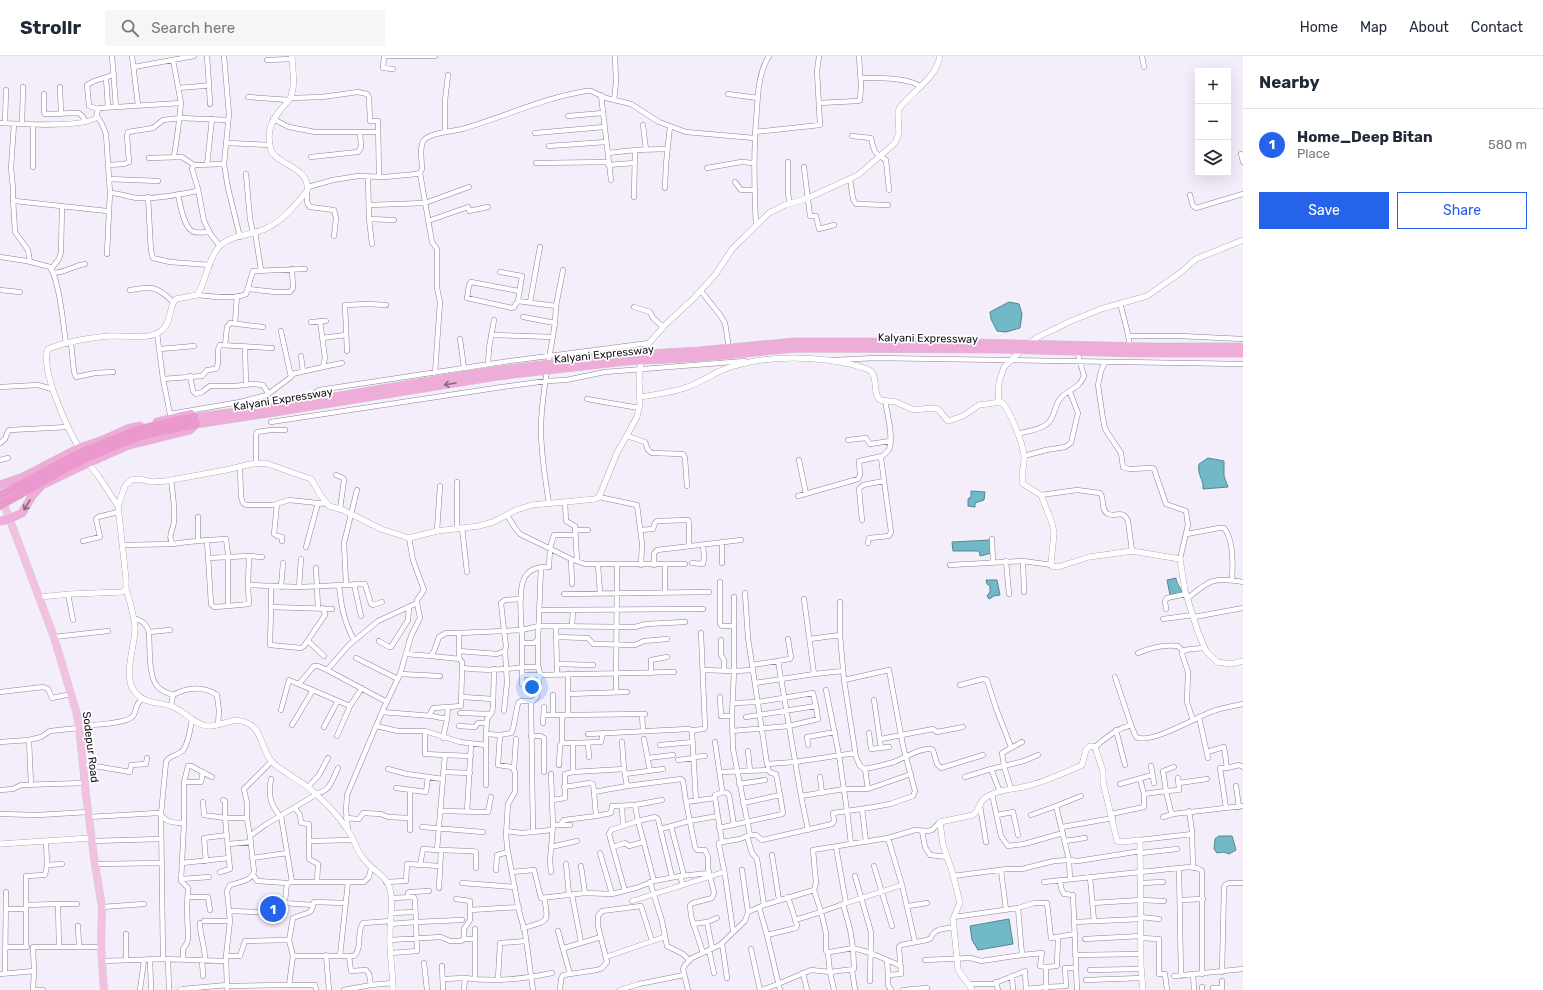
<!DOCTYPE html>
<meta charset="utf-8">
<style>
body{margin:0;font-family:Rubik,sans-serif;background:#f6f6f7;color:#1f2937}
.controls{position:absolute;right:12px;top:12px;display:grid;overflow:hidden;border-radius:0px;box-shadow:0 4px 16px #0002}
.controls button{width:36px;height:36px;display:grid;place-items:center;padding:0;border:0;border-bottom:1px solid #e0e1e3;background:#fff;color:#1f2937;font:20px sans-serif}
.you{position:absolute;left:532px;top:631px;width:14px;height:14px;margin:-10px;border:3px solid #fff;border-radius:50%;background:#1a73e8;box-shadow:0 0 0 6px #1a73e833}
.badge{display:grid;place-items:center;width:26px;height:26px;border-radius:50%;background:#2563eb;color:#fff;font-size:13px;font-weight:700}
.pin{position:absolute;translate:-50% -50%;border:2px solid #fff;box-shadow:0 1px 4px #0006}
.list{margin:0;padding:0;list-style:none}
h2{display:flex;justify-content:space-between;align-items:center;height:52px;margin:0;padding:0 16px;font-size:17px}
h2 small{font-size:13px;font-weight:400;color:#747a83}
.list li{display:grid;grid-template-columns:26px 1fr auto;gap:12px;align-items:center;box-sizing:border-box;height:72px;padding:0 16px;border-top:1px solid #e0e1e3}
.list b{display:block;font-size:15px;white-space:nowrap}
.list p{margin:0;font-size:13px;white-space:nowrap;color:#747a83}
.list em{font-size:13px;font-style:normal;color:#747a83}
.actions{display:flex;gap:8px;padding:12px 16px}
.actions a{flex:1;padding:9px 0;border:1px solid #2563eb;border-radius:0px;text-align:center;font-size:14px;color:#2563eb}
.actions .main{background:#2563eb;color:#fff}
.icon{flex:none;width:22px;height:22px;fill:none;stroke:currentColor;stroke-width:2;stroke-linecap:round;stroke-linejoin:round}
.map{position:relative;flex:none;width:1243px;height:934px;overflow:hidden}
header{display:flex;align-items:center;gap:24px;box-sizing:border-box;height:56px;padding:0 20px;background:#fff;border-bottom:1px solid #e0e1e3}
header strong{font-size:19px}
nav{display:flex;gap:22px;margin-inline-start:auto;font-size:14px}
.search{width:280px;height:36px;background:#f6f6f7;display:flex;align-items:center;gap:10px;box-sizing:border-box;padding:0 14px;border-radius:0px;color:#747a83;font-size:15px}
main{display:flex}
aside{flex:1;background:#fff}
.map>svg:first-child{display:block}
.water{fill:#71b9c7;stroke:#558693}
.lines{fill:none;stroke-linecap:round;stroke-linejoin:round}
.minor-casing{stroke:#8c809b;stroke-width:5.5}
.tertiary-casing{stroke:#8c809b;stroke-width:6}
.primary-casing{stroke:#d0cfd1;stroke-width:8}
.trunk-casing{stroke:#d0cfd1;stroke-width:9}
.motorway-casing{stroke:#d0cfd1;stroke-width:9}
.minor{stroke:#fff;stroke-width:4.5}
.tertiary{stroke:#fff;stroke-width:5.5}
.primary{stroke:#f2c1e2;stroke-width:7}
.trunk{stroke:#eeacd8;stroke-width:8}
.motorway{stroke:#ea98ce;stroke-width:8}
.motorway-bridge-casing{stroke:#d0cfd1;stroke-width:9;stroke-linecap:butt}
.motorway-bridge{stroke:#ea98ce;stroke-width:8}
.oneway{stroke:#8c6582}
.labels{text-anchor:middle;stroke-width:3.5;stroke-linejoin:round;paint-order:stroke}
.street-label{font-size:11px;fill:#140f19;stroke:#fff}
</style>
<header>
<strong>Strollr</strong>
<div class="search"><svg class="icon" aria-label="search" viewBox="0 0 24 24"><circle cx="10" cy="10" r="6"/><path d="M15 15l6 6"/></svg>Search here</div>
<nav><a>Home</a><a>Map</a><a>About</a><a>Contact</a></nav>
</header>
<main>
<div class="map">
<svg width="1243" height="934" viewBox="0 0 1243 934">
<rect width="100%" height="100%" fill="#f4eefb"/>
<path class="water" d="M1009,246L1019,248L1022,258L1020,272L1006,276L997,275L991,263L990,256Z
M1208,402L1224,405V420L1228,431L1203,433C1204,423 1197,420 1199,408Z
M971,435L985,436L984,444L975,447V451L968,450V443L971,441Z
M990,484L992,497L980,500L979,495H953L952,486Z
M1176,522C1176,527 1181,532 1182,537L1170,539L1167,524Z
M986,524H997L1000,539L994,540L989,543L987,540L990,536V530L987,528Z
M1219,780H1232L1236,794L1229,798L1224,796L1217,797L1214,793L1215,783Z
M1009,863L1013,888L978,894L972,884L970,870Z"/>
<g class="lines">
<defs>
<path id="minor" d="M112,0L116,51
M132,0L138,49
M224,0L229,58L224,108L228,132L240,181
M384,0L383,12L393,13
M387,0H435
M1142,0L1144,11
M173,4L181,47L178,74L174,100
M267,4L292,3
M134,11L194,0
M106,22L108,51
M861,22C876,22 909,21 921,31
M209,29L210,48
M60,31L61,58
M178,32L203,30L209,29L207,0
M44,38V56L45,58L79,57L83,61L85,66
M728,38L758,42
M601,39L611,124
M248,41L289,44
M291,42L322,41L358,36L367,38L369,41L370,65H378L379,121
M614,44L616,26L615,0
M819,47L858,45L860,44L861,30L859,0
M98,53L89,50L87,29C95,23 105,23 114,18
M97,60L102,68L106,78L110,137
M568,60L603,57
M273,63L289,71L315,76H378
M0,67C20,68 80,72 96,62L98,53L100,52L181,47
M5,67L6,34
M14,68L11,112L13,132V143L15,145L107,155H109L110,137C119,137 128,141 138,142C157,143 178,139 197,135L198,133
M22,68L23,31
M643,69L646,94
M445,76V45L448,19
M755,76L820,69L817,15L819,0
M535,77L604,71
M852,80L871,82C874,96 874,97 886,104L889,134
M227,87L270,89
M549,90L606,86
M608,97L635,94L667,93
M1241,98L1243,106
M311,101L358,96L361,91L360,76
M149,102L182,101L194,109
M788,106V138L790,147
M536,107L609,106
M108,109L124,108L129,106L127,80L128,76L153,72L163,64L180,62L228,64
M207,109L212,63
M608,109L634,107
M33,111V69
M804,111L810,160H816L819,173L834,169
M707,112L741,106L754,107
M420,117L432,186L437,193V232L440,246L435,317
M246,118L250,163L253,177
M368,121L369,163L372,188
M109,123L158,125
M850,123L853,143L856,148L888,149
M735,126L741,134H755
M308,131L333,124L358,120L385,121L416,118L420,117L422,113C422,105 419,90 424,84C432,76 452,76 462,73C504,61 543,42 586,35H591L606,42L631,48L659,66L686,76L754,82
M665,132L666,108L670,70
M307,135V146L310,151L334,154L336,162L334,180
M178,138C180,148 183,169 192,175C196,178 204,176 209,176
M1190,139L1193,150L1196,152L1243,138
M148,141L151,195L153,202L170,206L210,209
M634,141L635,94
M13,143L15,176L28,194L30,206
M369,149L425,147L469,131
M369,163L394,164
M428,165L468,151L469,155L488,151
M756,169C754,130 753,92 757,53C758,35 759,16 769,0
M255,176L261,214
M220,190L211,179L204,165L198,133L192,113L194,109L224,108
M107,198L109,155
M0,201L27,205L50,211C60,227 63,268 66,288
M51,213L59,203L61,196L62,150
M500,216L522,220L518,245
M53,217C68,216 72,210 85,208
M248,233L276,236H290L293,232L292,213
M0,234L20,236
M130,234C152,230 157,230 173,246
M519,235L471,226L469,229L467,242L512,252L514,251L518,245L556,250L555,267
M701,235L720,259L725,267L729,292
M197,239C210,240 235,244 246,238L253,215L305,213
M530,246L540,191
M1120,247L1127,274L1130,290
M556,250L563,214
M634,251L650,256L653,262L663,271
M523,261L555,267L549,303
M311,266L326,265
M235,267L237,240
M281,275L291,321
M157,277L163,323L170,358L240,346L267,339L291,321L292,318L323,311L325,302L320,265
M491,279L553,281
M1128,280H1180L1243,283
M322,282L346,279
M460,283L464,312
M71,287L74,316L76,321L95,317L113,316
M225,289L227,271L230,267L263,271
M245,291L246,329
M160,293L194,290
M347,295L345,249L367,248L386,249
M301,300L303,315
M833,304L876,302L1243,308
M1105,306L1101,315L1098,329L1103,363L1105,373L1121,397L1123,411L1129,413L1152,412L1154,413L1166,448L1186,455L1188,469L1180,503
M488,308L489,292L494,264
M323,311L342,307
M547,314C544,334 541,353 541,373C541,398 545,423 549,447
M190,320L193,335L196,338L202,336L210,330H235L253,328L263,329L268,337
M163,323L202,320L207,314L216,313C221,306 215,295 220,289L272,292
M0,331L38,329L52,333
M587,343L639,352
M310,344L313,338L319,334L503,306L649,287
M271,366L502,331L546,325L566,324L605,316L745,305
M1018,378C1027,375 1040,374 1047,368C1055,362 1054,350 1060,343C1067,333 1079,334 1084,320L1077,295
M627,380L645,386L648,394L652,397L683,398L685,402L687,430
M848,384L866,382L870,388L890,385
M0,387L5,383L8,375L10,374L68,371
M1024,400L1046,394L1065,391L1071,387L1078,357L1070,336
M0,404L8,402
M799,404L806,438
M256,407V379L257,376L271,374H285
M240,411L241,441L243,447L246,449H273L289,444L327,448
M336,419L343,422L344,424L340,453
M171,424C173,438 175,452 174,466C173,474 167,481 173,488C191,485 208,484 226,483L228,498V550L214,551L211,548L207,484
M457,426V472
M1041,439L1077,434L1100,437C1105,442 1100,454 1108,458C1117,461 1123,453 1128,465L1132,495
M798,440L858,423L860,419L859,405L882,400
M599,441L637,449L642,487L641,509
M565,446L566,465L575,470L577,505
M277,448L274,478L277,480L282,481V485
M507,459L515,472L520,478L571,503L585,508H685
M198,461V485
M862,464L859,433L863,429L884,425
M462,472L467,516
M575,474H588
M640,474L653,473L655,467L657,465L688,464L689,467V490
M437,475L440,430
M1187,478L1219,472H1224C1234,484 1233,509 1232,524
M992,483L993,506
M83,485L100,481L96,463L98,461L118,456
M722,487V507
M868,487L869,482L889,480L891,476L881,402L882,400C885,398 888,396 889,393C894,383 887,356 885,345
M123,489L173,488
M306,491L318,447
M208,502L249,500L262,501
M571,503L572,528
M1006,505L1009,538
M692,507L703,508L704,502L703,489
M598,509L600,537
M654,509V498L657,494L741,484
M950,509L1023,505
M316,512L318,552
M720,526V568L722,570H734
M346,528L344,487L357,434
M354,528L361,560
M248,529L249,500
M339,529C341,549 344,566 354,584
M271,530V551L332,553
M281,531L283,507
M299,531L301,503
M665,536V508
M1024,536L1023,505L1052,509
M745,537L748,582L767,708L795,706L855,697
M68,538L73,564
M564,538L709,536
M1188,542C1209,524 1214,521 1243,526
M521,543L505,544L501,547L504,575L522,574L539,570L635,571L646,568L685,566
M840,546V579
M228,550L249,548L248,529L299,531L365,528L371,548L373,549L382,546
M271,551L270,589L301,592L304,590L325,559L323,552
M1166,553L1165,545L1167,542L1186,538
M540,554L703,553
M134,562C142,565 146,567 149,576
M1163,563L1193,559L1194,561L1243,552
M556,570L557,618
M572,570L573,554
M170,574L149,576C150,590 148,619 157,630C161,635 167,637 173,639C188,631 203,630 217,639L219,655L218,669
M459,577L504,575L506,590L505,595L497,598L459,595
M54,581L108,575
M556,581L588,582L593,588L635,589L644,585L667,583
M538,583V612
M810,583L840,579L844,624L889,614L903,690L915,735L913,740L890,748L874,751L847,755L851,788
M721,584V599L724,604V615
M308,585L324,600
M379,585L389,591H391L408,564L409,551
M522,587H534L538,583L541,511
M1138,597C1150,592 1165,588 1178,590L1183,595
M406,598L431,600L434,595L439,581L446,577H459V602L462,606V612C477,614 492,614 507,613C517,612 531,609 539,612L540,619H522C522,608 522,597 522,585C522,570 517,533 525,521C530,512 539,511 549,511L550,492L554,479H575
M431,600L460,603
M356,602L398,623
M778,605L801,740L844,733H868
M557,608L593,609
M752,609L790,603L791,601L788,583
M703,614L734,615L753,614
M651,617V604L667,601
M400,618L440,620
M568,618V658
M814,618L843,615
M522,619V628
M1115,621L1131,669
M844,624L856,701L860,710L865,713
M755,627L814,618L804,543
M299,628L314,610H318L327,614
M960,629L983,623L987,624L996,652L1011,691
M0,636L43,631L48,633L52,642L71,638
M616,636L617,509
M568,638L627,636
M553,639V659
M462,641L493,643
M720,641L721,660H732
M874,644L881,692
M531,645L533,775
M387,646L327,614L349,589L378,565L417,547
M733,647L758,646L813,637L816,650
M171,650L173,639
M281,654L289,624L350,650L362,632
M504,655L507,626L505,595
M382,656L432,660L447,663L443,682
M460,657L491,658
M642,658L643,675
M544,659H564
M429,660L433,652L448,651
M1199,661L1208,702
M447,663L448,651L461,650L462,612
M1193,664L1187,646L1188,616L1182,598L1183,595L1190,593L1205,592
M543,667L544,651
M292,669L313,634
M79,670C91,669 124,668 132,661C137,657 134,649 142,643
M376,670L398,675H425L460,686L486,689V678L500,679L511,677L513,673L518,647L521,645H533L537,641L540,619L674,616
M459,670L475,671L478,667H487
M324,671L337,646
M1116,674L1125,709
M732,675L789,670L818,663L816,650L746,661
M869,677L871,693L889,691
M486,678L487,663L492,656L493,651L494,613
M588,678L689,673L693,675
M500,679L498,709L512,711L515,716V736L508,748L506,778L507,791L519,855L525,876L533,934
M337,680L350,650
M531,680H541L544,682V716
M644,683L650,715
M881,683L933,673L937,676L963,671
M29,684L31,729
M0,686L29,684L41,681L50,675L79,672
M622,686L624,713
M562,687H573V716
M573,687L601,686L603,677
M588,687L589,701
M660,689L693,686
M808,689L807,681L835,676
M1095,691C1107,681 1116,673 1131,669L1136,681C1150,689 1197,661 1213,655C1222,652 1233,650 1243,648
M748,695L750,715
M1207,696L1224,691L1227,712L1239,709L1243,711
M445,699L471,700
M694,701L705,700
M648,702L673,699
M678,704L694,702
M83,708L130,716L131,709L146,708L147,702
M559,709L560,690L562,687V662L564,659L645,658
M1151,710L1154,727
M1174,711L1163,715L1166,735L1179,734L1178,722
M388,713L407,718L443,723
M514,713L516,683
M443,716L470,717
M720,716L768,714V712
M551,718L552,744
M625,718L663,713
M911,718L868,733L865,713C875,711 884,709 894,706C903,703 924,689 933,694L937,708L941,712L983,699
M820,721L822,737
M965,721L991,713
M271,723C268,738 270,748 280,760
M184,726H201L203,716
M1179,727L1207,723
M739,728L765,724
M1120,728L1152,719
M486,729V689
M627,730L681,723L683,725L686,746
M1236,730L1239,751
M308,731L319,719L328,702
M564,731L590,727L593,728L594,736
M396,732L426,736L428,721
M1011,733L1004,710L1024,705L1038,699
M0,734L13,733L21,729L85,727
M722,736L727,737L729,739L734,769
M1000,736L991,713L1004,710L1002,697L1022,686
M315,737C330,737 332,724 338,712
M992,738L1001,780L1008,790L1024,788L1063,777
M1144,738L1166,735L1171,756L1173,758L1243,750
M801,740L808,774
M715,742V739L721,737L722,734L715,686
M696,745L692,677L694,674L704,673L705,671L701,577
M203,746L204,759L225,762V745L223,744
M743,747L780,739L776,718L771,717L768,714
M635,749L638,765L655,761L658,763L672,821
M622,750L623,770
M980,750L986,786
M295,752L300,759L301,767L309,768V803L318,808L317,826
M1226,752L1220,712H1227
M862,753L866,786
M440,755L488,756L491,741
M1189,755L1192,775L1193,812
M467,756L471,688
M0,758L38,759L88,756
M1111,758L1144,751V738L1140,723
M997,759L1013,756L1018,779
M1031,759L1056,750
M281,760L292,826
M89,761L158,757C162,759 163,761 166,764C171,767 178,767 184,767V726L188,710H191L212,721
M1163,761L1173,758
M346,762L359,763L363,757L381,758L388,761L410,762
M247,763V747L244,733L272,705
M553,769H560L564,764L596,760
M560,769H570
M671,770L684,820
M422,771L483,776
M1062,771L1113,762
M719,772L782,758L783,757L780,739
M661,773L689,765L718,760
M348,774L346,754L347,739L382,656L400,618L411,580L420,562L417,547V544L424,534L413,504L409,482
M410,774V735
M506,775L522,777L552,774
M922,775L925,791L930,799L947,801
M750,779H756L762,784L832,768L834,765L833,757L847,755L839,699L826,634
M747,780L752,797L757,803L764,849
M1140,784L1192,778
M46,785L47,809
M92,785L161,783
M309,785L353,784
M1065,785L1085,782
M228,788L251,786
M551,791L577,785
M613,791L625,787L629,790L644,786
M836,791L846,847
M437,794L473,795L476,796V812
M600,797L612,838
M1141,797L1177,793
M772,799L779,844
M252,802L287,797
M206,805L204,782L227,779
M182,807L229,802
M95,808L162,807
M566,808L569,839
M420,809L423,793L437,794L445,699L425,698V675
M581,810L585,837
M874,810L892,870
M496,814L497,799L508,796
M742,814L748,856
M1001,814L1006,854
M220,816L230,813L225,762H244L247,763L250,780
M512,816L534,814L541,842L585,837L612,838L636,832L654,825L680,820L683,829L724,816
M551,816L550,804L553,770L552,744L565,742V718L573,716L624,713L627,730L594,736L596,760L611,757L612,750H615L635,749L662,744
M254,820L257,825L287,827
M681,820L709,817
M855,820L871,876L870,925
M953,820L1007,813H1022L1054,805L1069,804L1056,750L1081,740
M1090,821L1094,865
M181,823L209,821
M1070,823L1069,804L1078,805L1141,795
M1060,824L1061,832L1064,838L1073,839L1077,934
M386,826L406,825L407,808L440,810
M650,826L662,865L667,890L683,898L689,904
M1044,826L1179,812
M462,827L515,831
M1141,827L1163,826
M902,829L915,886
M439,832L441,794
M814,834L821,856L843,848L850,873L853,892L871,897L901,910
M625,835L609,778L611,774L638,765L654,825
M572,839L581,886
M188,841H208L210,854
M408,841V837L410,836L429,835
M391,842L414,841L415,844L416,866L462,864
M456,843L470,845V854
M1180,844L1203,843
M632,845L683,829
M284,847L313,849
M1092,847L1141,844L1164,845
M843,848L902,829L888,782
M26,849L58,848
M908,850L927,847
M102,851L144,848
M759,851L767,879L780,934
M6,853H26
M230,855L282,857L284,855L287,827L292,826H364L369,821L371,812
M391,857L415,856
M954,861L1018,852L1034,847H1047L1051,882L1075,878
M1141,861L1159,863
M204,865H230
M707,866L712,892
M1075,866L1141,863
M200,867C200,881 205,889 205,904
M390,868L416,866L417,895L391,897
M693,868L707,866L717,862
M78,870L79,891
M523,872C547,865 550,868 544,842
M475,873V923
M558,875L570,918
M733,875L725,819L719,789V787L722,786L740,783L750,779L733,693L732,660L734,615V541
M126,878V904
M767,879L796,872L797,869L788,841
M1058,881L1057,910L1046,911V931L1066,930L1065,912H1076
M1141,882L1159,883V918H1165L1167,934
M464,883H475
M1085,883L1141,880
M289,884L293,862L310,856L312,853L314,846L346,847
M390,884L441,881L450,885H461L464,883V873L470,864V854L519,851
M722,887L727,922
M6,891H27
M26,891V820L45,819L47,809L62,808
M59,891L58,848H77
M564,892L601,881
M751,893L760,934
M709,894L714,917
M703,897L691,860L690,849L693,847L712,842L714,837L708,812V801L705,794H697L695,791L686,746L715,742L722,786
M828,897L830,916L834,934
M326,899L329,934
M1022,899L1042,897L1040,910L1046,911
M1075,899L1141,898
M226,900H240L245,885L289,884L293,900
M340,900L348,826
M349,900L351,915L366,914L369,918L371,929
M606,901L664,881
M150,903L151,933
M163,903L161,758L166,706C168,699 179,700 184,693C189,685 190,673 192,664
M168,903L169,934
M183,903V893L187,887L188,883L187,851L188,832L181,825L184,767
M202,904L203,920
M887,904L888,919
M925,904L971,902L981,905L1022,899L1018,852
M102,905L163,903L225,905
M424,907L427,934
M442,910L443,934
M852,914L855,934
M1090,914L1141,913
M1222,916L1224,831L1225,829L1229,827H1243
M5,917L6,836
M803,917L807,934
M0,918L34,915L33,891H101
M1193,918L1194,934
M1012,920L1013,934
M1174,920L1243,913
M1181,920L1179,812C1187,811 1197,810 1202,815V918
M443,923L465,922
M498,923L500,887L526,885
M1086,924L1142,922
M996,926L998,934
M969,929L974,928H993L1025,915L1026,934
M227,930L289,929
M1202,931V934
M1213,932H1222
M1026,933L1046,931V934
M33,934L34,915
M34,934H43
M140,934L144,904
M180,934L183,933L227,929
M227,934L226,900L230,865L227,835L230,829C239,826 252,825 254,815L250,780L265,769L317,738
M316,934L315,929H289L293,900H354C363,892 356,876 363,867L391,865
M344,934L371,929L393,927
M464,934L465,922C493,926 524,923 552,917
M560,934L561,923L563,919L597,914L602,912L607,906L598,870V860L602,855L641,850L652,885
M620,934L639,928L684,919
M688,934L683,913L685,909L692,902L720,889L745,865L748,856L764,849L814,834L816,827L813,794L888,782L915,774L928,775L932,774L940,766
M762,934L778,928L811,914L830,916L854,913L853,892L830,896L826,895V877L821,856L795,864
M891,934L888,929V919L901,918L899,891L901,889L927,884L931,882C934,872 944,873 953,872
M903,934L927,932
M1222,934V925"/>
<path id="tertiary" d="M1030,289V287L1038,281L1071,265L1101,253L1147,240L1180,217L1196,203L1243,184
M640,341C656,338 674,337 690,330C700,326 710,320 720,315C754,301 791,300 827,304C840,306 857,308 869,314C879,320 872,337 880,344L896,346L914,354L930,352L938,353L948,365L963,360L979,349L1001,346C1010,353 1023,388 1024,400C1025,410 1020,418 1023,428L1041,439L1052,467L1054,477L1051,507L1052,510L1058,511L1089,501L1132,495L1180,503L1185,535L1198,576L1206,595L1217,606L1231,608L1243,605
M998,347L999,326L1004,311L1022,294
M81,395C69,376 40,315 48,293C65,286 92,281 111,280C128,279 149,285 162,274C172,266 168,252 176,243L197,239L200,234C206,221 209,203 218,192C229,178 252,180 267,172C284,164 295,149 307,135C311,111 275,108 271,94C266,76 271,65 282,52C285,48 290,44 291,40C296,28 292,12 292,0
M118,450L125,430L131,424L139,423L152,426L166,425L226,414L251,408L265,407L311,423L321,440L329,450L343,454L381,473L409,482L437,475L479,470L493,466L516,454L532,449L575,445L595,443L599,441L617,397L637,361L640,348L639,325L641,304L649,287L666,268L692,244L715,219L733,192L769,157L785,149L808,142L858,119L895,87L899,77L898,57L899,53C912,34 935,25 940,0
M126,533C130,546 134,558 135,572C135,591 122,621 135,636C145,649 160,645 173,651C186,656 193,668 207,670C220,671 232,661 245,666C263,672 261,695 273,707C287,719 304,726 317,739C328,749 339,761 347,773C354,782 356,794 363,802C369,811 382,818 387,826C395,840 390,861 390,877C389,896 393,915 393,934
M39,541L71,538L122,536L126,533V523L118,450L99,421L86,404
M0,788L91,782
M972,934C968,926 962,921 958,913L953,863L960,847L952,815L943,789L940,766L973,759C980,754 979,746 985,742C997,733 1013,734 1027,730C1045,726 1063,717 1080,710L1082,709L1086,694L1090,690L1095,691L1103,715V726L1117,785L1122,786L1139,784L1140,785L1141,911L1143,934"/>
<path id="primary" d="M2,443L54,581L76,655L79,670L86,739L95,808L102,851L101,891L104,934"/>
<path id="trunk" d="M157,366L191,358L194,361H198L268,352L483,316L613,300L699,295L794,286H926L1151,291H1243
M0,429L23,421L79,392L103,384L127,373L140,370
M0,465L9,463L22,457L32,440L42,429L88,407L129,389L190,374L196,368L269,357L498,320L627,305L704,301L796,292L997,293L1135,297H1243"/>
<path id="motorway" d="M85,395L137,374L194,361
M89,401L112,391L143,379L196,368
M3,438L78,398
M6,446L63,414L83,404"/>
</defs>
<use href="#minor" class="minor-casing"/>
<use href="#tertiary" class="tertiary-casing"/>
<use href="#primary" class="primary-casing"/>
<use href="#trunk" class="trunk-casing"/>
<use href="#motorway" class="motorway-casing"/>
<use href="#minor" class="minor"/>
<use href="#tertiary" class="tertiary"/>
<use href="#primary" class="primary"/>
<use href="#trunk" class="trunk"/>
<use href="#motorway" class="motorway"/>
<defs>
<path id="motorway-bridge" d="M78,398L85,395
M83,404L89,401
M0,440L3,438
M0,450L6,446"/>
</defs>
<use href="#motorway-bridge" class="motorway-bridge-casing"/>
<use href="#motorway-bridge" class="motorway-bridge"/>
</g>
<defs><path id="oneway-shaft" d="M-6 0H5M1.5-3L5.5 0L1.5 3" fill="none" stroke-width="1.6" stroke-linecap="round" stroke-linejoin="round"/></defs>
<g class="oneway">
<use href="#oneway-shaft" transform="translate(450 328) rotate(171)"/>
<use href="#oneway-shaft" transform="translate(27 449) rotate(121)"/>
</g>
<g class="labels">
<g class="street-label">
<text transform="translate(928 282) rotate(1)" y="4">Kalyani Expressway</text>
<text transform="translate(604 298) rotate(-6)" y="4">Kalyani Expressway</text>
<text transform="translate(283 343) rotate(-9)" y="4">Kalyani Expressway</text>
<text transform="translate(91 691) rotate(83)" y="4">Sodepur Road</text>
</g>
</g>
</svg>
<div class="controls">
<button>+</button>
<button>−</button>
<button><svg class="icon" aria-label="layers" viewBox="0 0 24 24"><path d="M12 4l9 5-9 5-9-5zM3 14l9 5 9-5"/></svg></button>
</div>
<div class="you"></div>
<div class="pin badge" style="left:273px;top:853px">1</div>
</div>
<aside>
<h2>Nearby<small></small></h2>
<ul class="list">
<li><span class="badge">1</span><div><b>Home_Deep Bitan</b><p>Place</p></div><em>580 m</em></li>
</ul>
<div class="actions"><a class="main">Save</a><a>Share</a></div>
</aside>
</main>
